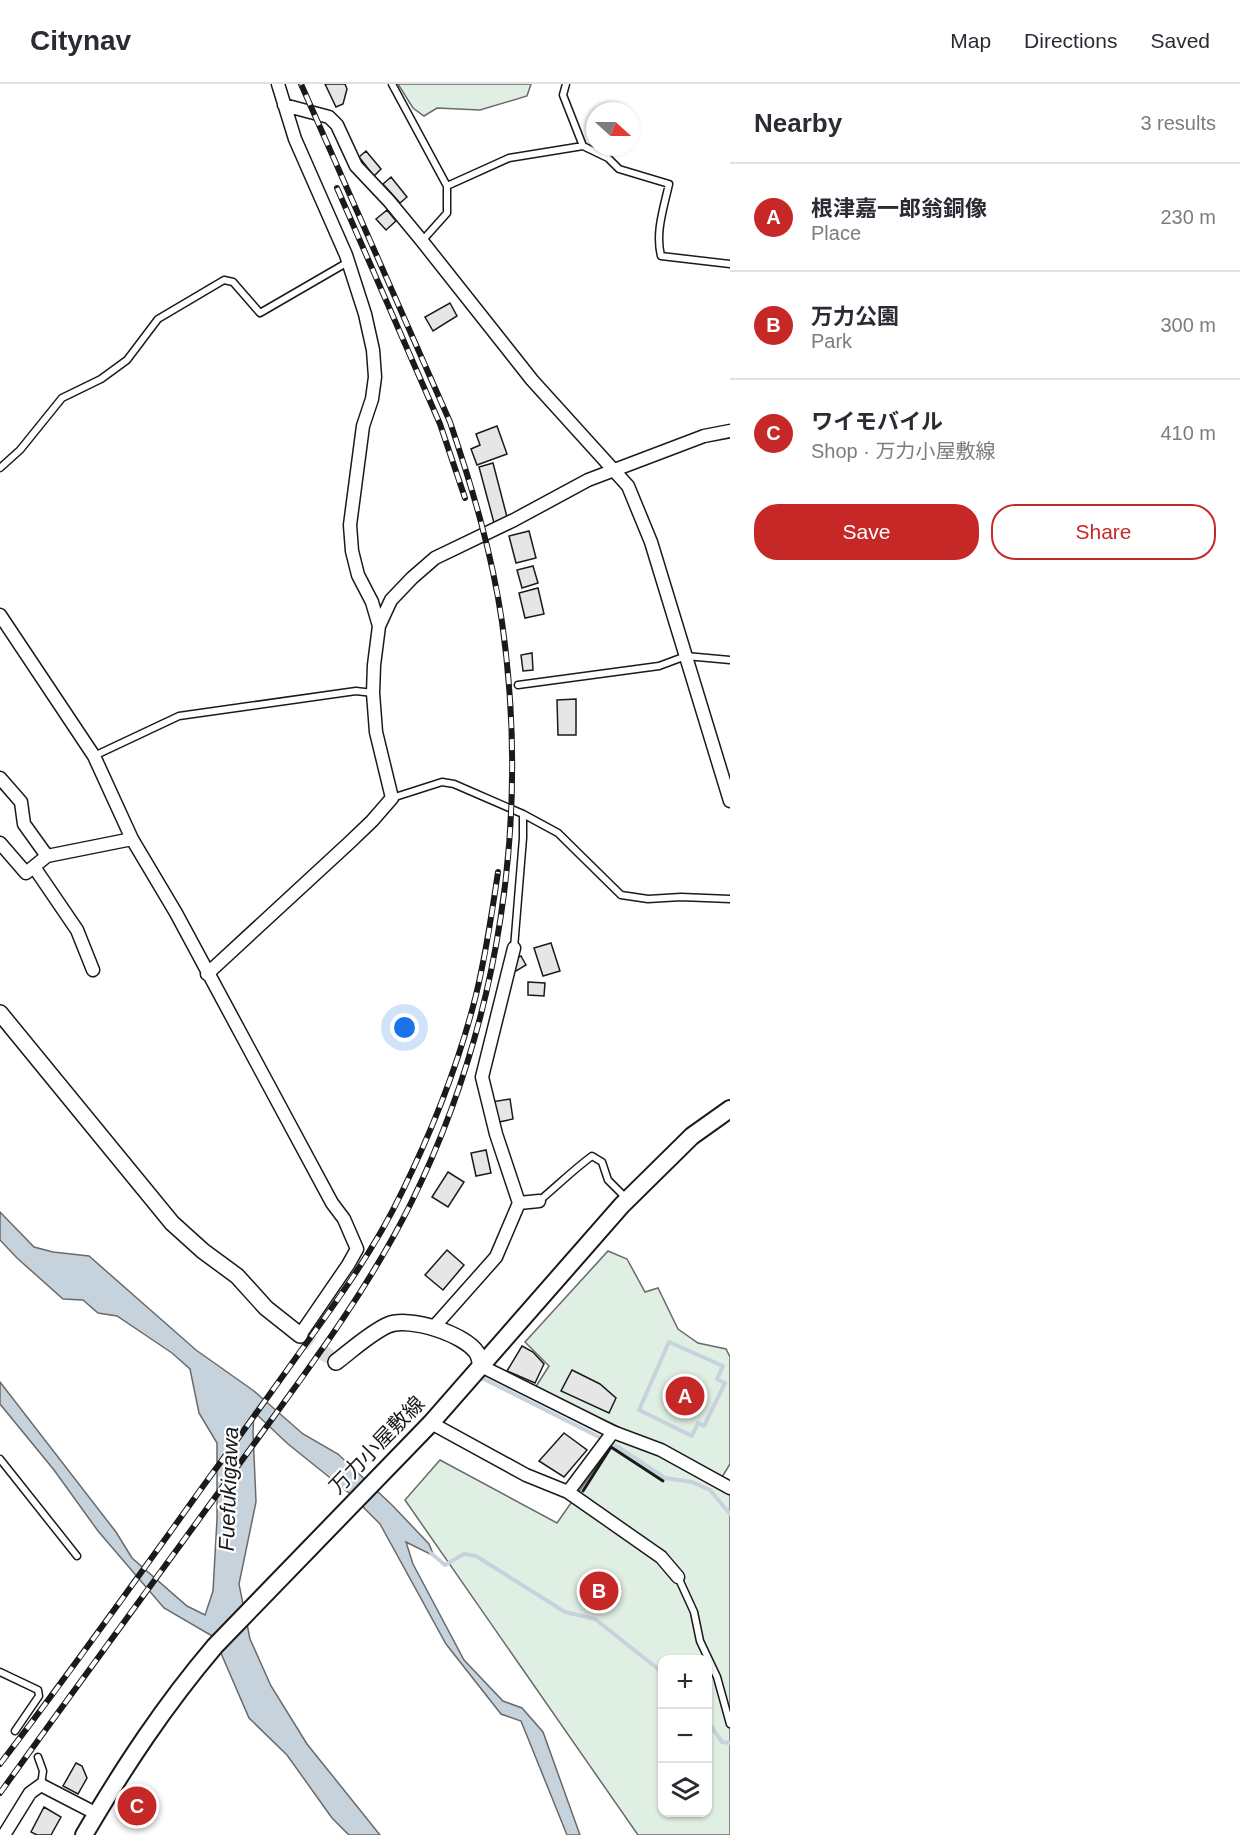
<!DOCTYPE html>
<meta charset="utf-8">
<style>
body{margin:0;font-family:Helvetica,"Noto Sans JP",sans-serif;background:#f7f7f7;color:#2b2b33}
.controls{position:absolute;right:18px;bottom:18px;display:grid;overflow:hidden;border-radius:12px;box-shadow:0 2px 4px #0004}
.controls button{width:54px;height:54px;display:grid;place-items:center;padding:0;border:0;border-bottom:2px solid #e1e1e2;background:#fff;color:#2b2b33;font:30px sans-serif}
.compass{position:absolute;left:586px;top:18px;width:54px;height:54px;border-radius:50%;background:#fff;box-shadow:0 2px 4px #0004;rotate:111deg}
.you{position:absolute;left:405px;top:944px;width:21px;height:21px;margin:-15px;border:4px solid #fff;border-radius:50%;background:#1a73e8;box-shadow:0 0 0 9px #1a73e833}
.badge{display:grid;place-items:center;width:39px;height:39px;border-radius:50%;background:#c62828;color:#fff;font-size:20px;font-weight:700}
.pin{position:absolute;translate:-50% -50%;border:3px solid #fff;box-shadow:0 2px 6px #0006}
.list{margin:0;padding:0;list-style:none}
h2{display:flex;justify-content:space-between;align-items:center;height:78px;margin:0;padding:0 24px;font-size:26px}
h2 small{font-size:20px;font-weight:400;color:#7c7c81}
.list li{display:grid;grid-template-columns:39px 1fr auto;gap:18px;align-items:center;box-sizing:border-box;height:108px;padding:0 24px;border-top:2px solid #e1e1e2}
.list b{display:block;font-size:22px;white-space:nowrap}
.list p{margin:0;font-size:20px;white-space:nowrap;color:#7c7c81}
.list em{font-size:20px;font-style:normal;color:#7c7c81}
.actions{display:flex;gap:12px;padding:18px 24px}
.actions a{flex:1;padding:14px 0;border:2px solid #c62828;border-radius:24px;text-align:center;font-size:21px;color:#c62828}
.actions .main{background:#c62828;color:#fff}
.icon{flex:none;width:33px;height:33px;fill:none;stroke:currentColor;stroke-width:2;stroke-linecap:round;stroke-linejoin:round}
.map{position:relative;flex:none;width:730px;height:1751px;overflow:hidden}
header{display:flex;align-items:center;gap:36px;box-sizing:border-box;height:84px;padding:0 30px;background:#fff;border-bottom:2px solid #e1e1e2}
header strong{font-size:28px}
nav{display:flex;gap:33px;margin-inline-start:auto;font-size:21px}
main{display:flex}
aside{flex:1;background:#fff}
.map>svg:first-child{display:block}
.green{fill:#e0efe3;stroke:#6a6a6a;stroke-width:1.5;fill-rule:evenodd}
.water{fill:#c6d2dc;stroke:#6a6a6a;stroke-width:1.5}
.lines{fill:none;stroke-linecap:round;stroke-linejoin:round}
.stream{stroke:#c6d2dc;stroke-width:4}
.building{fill:#e6e6e6;stroke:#1a1a1a;stroke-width:1.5}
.tertiary-tunnel{stroke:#ddd;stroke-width:15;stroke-dasharray:15 8;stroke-linecap:butt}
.service-casing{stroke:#1a1a1a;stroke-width:9}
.minor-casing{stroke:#1a1a1a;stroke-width:15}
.tertiary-casing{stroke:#1a1a1a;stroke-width:18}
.secondary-casing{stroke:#1a1a1a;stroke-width:20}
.service{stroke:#fff;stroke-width:6}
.minor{stroke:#fff;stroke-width:12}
.tertiary{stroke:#fff;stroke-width:15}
.secondary{stroke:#fff;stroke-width:16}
.rail-casing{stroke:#1a1a1a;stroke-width:6}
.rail{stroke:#fff;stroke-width:4;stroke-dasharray:11;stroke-linecap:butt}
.wall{stroke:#1a1a1a;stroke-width:3}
.labels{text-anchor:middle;stroke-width:4.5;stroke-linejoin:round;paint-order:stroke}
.street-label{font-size:21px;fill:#1a1a1a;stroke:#fff}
.water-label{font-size:22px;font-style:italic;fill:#1a1a1a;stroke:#fff}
</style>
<header>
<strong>Citynav</strong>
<nav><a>Map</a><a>Directions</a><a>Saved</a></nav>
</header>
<main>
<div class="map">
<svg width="730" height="1751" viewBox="0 0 730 1751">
<rect width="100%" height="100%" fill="#fff"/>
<path class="green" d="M398,0H531L527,12L480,26L437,24L424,32L413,24Z
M608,1167L627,1175L645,1208L658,1204L678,1245L698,1259L726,1265L730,1273V1380L716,1403L730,1410V1751H638L405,1416L440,1376L557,1439L615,1356L619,1343L535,1304L549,1282L525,1258ZM662,1576H708V1728H662Z"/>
<path class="water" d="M0,1128L34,1163L53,1168L89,1172L196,1266L254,1307L303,1350L338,1370L393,1422L429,1460L434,1472L406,1458L413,1480L464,1576L503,1617L522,1624L543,1648L580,1751H567L521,1637L501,1630L446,1560L380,1440L349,1409L288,1360L254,1328L253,1348L256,1418L239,1500L250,1555L271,1602L307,1660L380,1751H349L332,1734L287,1671L249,1634L214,1553L164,1524L98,1447L54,1386L0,1320V1298L116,1448L132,1474L187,1522L205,1531L213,1507L217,1435V1359L199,1329L190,1285L172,1269L117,1232L98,1229L83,1216L63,1215L17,1174L0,1156Z"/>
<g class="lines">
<path class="stream" d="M669,1258L723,1282L717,1295L725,1299L704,1342L698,1339L692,1352L639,1326Z
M480,1293L615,1361L665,1394L692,1398L710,1406L730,1430
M431,1469L445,1481L464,1470L476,1472L565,1528L595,1535L662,1588
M708,1638L722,1658L730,1659"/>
</g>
<path class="building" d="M325,0H345L347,5L343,20L336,23Z
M366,67L381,85L374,92L359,73Z
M391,93L407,113L400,119L383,100Z
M387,126L396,137L386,146L376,135Z
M450,219L457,232L433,247L425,233Z
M497,342L507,370L477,381L471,365L480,361L476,350Z
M493,379L507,433L494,439L479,383Z
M529,447L536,474L516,479L509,452Z
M533,482L538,499L522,504L517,486Z
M538,504L544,530L525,534L519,509Z
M532,569L533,586L523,587L521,571Z
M576,615V651H558L557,616Z
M551,859L560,887L543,892L534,864Z
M521,872L526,881L516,887L510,877Z
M528,898L545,899L544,912L528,911Z
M510,1015L513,1035L499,1038L496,1025L493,1026L491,1018Z
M486,1066L491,1089L476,1092L471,1069Z
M448,1088L464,1098L448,1123L432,1113Z
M447,1166L464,1181L443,1206L425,1191Z
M522,1262L533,1268L544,1280L535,1299L507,1287Z
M572,1286L600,1300L616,1314L609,1329L561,1307Z
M564,1349L587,1366L564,1393L539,1377Z
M76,1679L82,1682L87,1694L78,1710L63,1702Z
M139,1707L154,1716L145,1733L129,1723Z
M44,1723L61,1733L51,1751H37L31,1748Z"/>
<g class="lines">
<path class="tertiary-tunnel" d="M300,1251L336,1278"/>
<defs>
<path id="service" d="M392,0L447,102V129L422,157
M566,0L563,11L583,62
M447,102L509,74L583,62L608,74L619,85L669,100C664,123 655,148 661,172L730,180
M0,384L20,366L62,314L101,295L127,276L158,235L224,196L233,198L260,229L348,178
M518,601L659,582L686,572L730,576
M94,672L179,632L356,607L373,609
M392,714L442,698L454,700L523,730L558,749L621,811L648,815L681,813L730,815
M514,864L523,754V730
M539,1117C557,1102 573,1086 592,1072L602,1078L608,1096L626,1114
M0,1375L77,1472
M678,1493L694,1528L700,1557L717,1593L730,1640
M0,1588L38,1606L39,1612L15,1647
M38,1673L43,1687L41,1701"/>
<path id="minor" d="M278,0L295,55L346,171L365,230L373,266L375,293L372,315L363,342L350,441L352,467L358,491L372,518L379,542
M284,21L329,33L337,41L356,82L389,117L422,157L532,296L628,402L651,458L730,717
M0,531L94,672L132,755L176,829L332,1119L344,1135L357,1165L348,1181L300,1251
M0,694L21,718L24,740L47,772
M0,759L26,789L47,772L132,755
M34,783L77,846L93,886
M514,864L482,993L496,1050L519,1119L539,1117
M207,890L349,759L372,737L392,714L376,648L373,609L374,581L379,542L391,516L412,494L435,474L514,436L588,396L704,352L730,347
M433,1244L496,1173L519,1119
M481,1282L613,1348L661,1366L730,1404
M431,1339L526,1391L568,1408L661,1473L678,1493
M568,1408L613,1348
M4,1751L30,1709L41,1701L97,1730"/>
<path id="tertiary" d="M0,929L172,1139L203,1167L237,1192L266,1224L300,1251
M336,1278C352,1266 370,1249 388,1241C409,1232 465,1250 477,1269C479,1272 480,1278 481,1282"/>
<path id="secondary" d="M84,1751C124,1683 164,1622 215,1562L431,1339L622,1121L692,1052L730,1025"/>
</defs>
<use href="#service" class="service-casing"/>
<use href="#minor" class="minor-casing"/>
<use href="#tertiary" class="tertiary-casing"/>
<use href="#secondary" class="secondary-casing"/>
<use href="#service" class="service"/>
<use href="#minor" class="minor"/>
<use href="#tertiary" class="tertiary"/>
<use href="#secondary" class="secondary"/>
<defs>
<path id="rail" d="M337,104L440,340L465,414
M0,1680C72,1586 140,1490 209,1394C240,1352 270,1310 300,1268C337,1217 374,1166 401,1110C432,1047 459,979 476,911C486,870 492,829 498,788
M0,1709C82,1595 165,1482 248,1368C306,1288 367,1208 411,1119C500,939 530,736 502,538C492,469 472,403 450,338L301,0"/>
</defs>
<use href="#rail" class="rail-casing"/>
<use href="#rail" class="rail"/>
<path class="wall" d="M583,1407L611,1363L663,1397"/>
</g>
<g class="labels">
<g class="street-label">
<text transform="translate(377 1361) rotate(-46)" y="7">万力小屋敷線</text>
</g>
<g class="water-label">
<text transform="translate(228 1405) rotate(-88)" y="8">Fuefukigawa</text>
</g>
</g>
</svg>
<div class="controls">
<button>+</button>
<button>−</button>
<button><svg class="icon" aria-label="layers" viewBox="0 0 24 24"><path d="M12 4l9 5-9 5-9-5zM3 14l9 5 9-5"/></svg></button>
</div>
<svg class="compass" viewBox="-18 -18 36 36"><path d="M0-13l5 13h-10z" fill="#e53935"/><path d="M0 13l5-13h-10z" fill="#7c7c81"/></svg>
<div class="you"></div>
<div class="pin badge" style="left:685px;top:1312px">A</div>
<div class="pin badge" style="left:599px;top:1507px">B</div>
<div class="pin badge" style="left:137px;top:1722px">C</div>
</div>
<aside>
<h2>Nearby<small>3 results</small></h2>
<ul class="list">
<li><span class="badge">A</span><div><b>根津嘉一郎翁銅像</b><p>Place</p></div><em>230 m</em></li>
<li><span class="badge">B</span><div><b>万力公園</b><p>Park</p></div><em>300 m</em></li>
<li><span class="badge">C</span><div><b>ワイモバイル</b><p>Shop · 万力小屋敷線</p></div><em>410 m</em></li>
</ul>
<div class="actions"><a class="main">Save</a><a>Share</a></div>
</aside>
</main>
